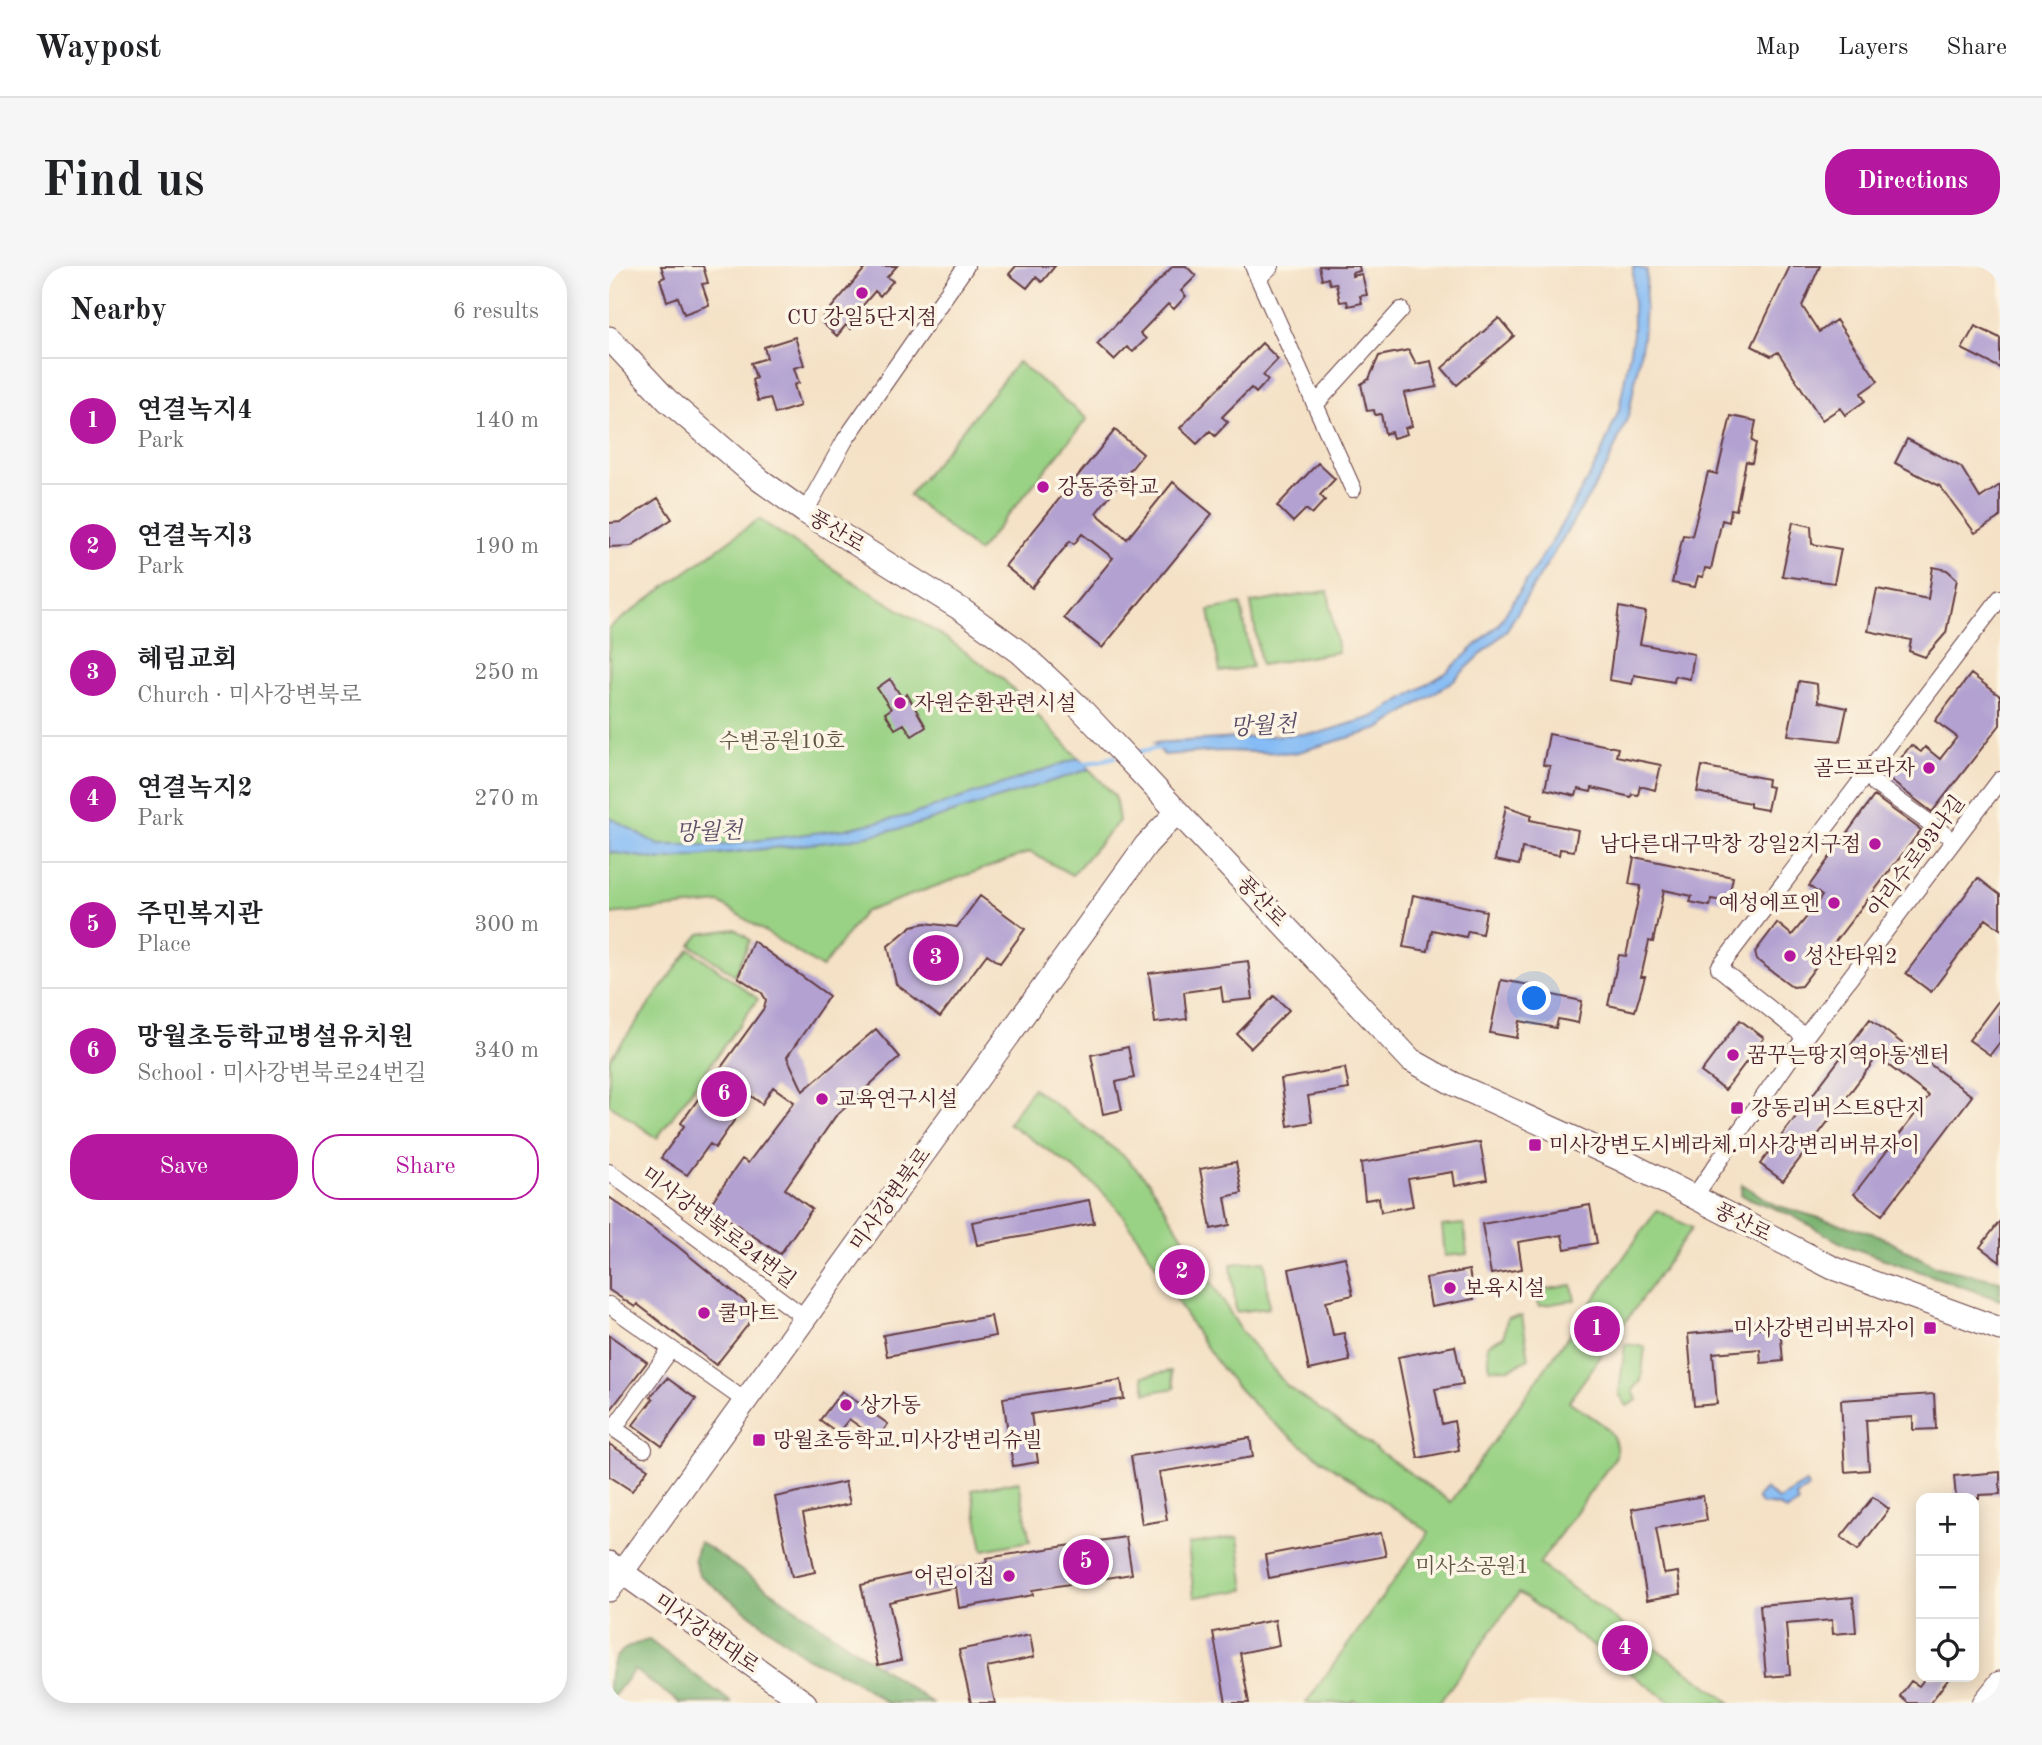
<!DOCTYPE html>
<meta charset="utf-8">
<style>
body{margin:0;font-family:"Old Standard TT","Noto Serif KR",serif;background:#f6f6f6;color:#202124}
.controls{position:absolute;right:21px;bottom:21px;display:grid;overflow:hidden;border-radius:14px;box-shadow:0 4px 18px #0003}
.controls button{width:63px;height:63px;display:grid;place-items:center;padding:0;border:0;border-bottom:2px solid #e0e0e0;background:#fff;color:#202124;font:35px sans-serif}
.you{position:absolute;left:926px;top:733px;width:24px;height:24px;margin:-18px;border:5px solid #fff;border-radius:50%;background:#1a73e8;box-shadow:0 0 0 10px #1a73e833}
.badge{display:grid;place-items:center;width:46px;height:46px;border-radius:50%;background:#b5179e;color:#fff;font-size:23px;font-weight:700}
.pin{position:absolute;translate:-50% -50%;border:4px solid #fff;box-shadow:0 2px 7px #0006}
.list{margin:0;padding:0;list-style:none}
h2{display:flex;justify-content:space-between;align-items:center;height:91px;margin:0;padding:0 28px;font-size:30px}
h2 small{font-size:23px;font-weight:400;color:#757577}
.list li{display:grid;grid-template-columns:46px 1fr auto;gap:21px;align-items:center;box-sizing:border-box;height:126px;padding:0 28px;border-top:2px solid #e0e0e0}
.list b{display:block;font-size:26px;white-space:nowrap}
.list p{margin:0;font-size:23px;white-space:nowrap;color:#757577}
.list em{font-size:23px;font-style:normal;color:#757577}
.actions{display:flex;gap:14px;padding:21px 28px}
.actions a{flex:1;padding:16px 0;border:2px solid #b5179e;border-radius:28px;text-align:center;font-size:24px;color:#b5179e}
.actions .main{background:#b5179e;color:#fff}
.icon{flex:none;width:38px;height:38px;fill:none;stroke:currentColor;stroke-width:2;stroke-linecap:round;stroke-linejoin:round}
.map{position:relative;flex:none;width:1391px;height:1437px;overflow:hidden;border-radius:28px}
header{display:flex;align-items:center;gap:42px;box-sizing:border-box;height:98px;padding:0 35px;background:#fff;border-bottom:2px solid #e0e0e0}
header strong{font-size:33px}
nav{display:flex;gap:38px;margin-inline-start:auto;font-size:24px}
.intro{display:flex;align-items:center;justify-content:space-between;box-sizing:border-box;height:168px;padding:0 42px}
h1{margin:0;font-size:49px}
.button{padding:18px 32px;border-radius:28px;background:#b5179e;color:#fff;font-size:24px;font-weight:700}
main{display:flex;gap:42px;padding:0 42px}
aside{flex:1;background:#fff;border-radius:28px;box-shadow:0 4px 18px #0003}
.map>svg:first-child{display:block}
.green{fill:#9ad285;stroke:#727858;stroke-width:2}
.forest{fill:#7bb472;stroke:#626a4e;stroke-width:2}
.water{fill:#85bcf5;stroke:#686e90;stroke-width:2}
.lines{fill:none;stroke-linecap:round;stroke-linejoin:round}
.stream{stroke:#85bcf5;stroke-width:4.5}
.building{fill:#b2a1d1}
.street-casing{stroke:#643c42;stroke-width:18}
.secondary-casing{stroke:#643c42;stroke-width:25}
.street{stroke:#fff;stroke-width:16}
.secondary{stroke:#fff;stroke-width:23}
.poi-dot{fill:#b5179e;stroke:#fcf5e5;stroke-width:2.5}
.labels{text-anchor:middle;stroke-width:7;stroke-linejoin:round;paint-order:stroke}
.poi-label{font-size:21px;fill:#4a1f2b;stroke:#fcf5e5;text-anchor:start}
.street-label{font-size:21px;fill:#4a1f2b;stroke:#fcf5e5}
.park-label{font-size:21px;fill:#625546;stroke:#fcf5e5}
.water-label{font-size:23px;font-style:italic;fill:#5c4e68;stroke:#fcf5e5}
</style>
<header>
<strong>Waypost</strong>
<nav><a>Map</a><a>Layers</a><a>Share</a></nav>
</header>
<div class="intro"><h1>Find us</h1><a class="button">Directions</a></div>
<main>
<aside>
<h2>Nearby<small>6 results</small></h2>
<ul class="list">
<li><span class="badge">1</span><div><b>연결녹지4</b><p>Park</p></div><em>140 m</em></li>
<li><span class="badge">2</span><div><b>연결녹지3</b><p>Park</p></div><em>190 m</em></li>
<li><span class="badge">3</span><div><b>혜림교회</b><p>Church · 미사강변북로</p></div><em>250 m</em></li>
<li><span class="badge">4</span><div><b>연결녹지2</b><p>Park</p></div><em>270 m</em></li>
<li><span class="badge">5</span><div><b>주민복지관</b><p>Place</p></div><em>300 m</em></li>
<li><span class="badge">6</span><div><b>망월초등학교병설유치원</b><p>School · 미사강변북로24번길</p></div><em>340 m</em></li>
</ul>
<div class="actions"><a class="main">Save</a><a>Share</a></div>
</aside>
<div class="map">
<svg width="1391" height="1437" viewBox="0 0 1391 1437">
<rect width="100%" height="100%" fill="#fcf5e5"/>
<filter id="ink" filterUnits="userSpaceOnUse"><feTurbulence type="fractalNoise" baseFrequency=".0143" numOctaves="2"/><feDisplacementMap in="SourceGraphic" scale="14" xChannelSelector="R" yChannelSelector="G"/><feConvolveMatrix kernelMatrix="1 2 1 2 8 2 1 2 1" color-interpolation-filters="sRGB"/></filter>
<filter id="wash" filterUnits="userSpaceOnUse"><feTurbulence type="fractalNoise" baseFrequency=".00686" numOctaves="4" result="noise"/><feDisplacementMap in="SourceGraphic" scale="28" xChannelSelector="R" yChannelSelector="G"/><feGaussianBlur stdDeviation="1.57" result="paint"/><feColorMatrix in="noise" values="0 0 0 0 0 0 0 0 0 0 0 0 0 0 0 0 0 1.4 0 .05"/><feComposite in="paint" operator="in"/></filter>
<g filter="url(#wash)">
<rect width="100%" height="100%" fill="#f4e1c6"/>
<path class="green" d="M409,96L478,153L369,286L300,229Z
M150,253L235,310L334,370L393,412L506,530L510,555L463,609L421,586L255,646L213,702L111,637L0,648V362Z
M719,325L729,386L652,399L642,337Z
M632,338L643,401L611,406L600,344Z
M126,663L141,674L126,709L82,679L91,668Z
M81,683L149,733L48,872L0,838V794Z
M424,822L516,891L540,916L633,1066L678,1120L842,1236L1048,944L1083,962L960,1135C980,1152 1011,1160 1007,1190L930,1298L1122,1437H1063L910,1327L830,1437H750L745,1434L742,1437H697L820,1266C757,1221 682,1181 630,1123C582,1070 554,1002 511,946C483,909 437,884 399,857Z
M855,958L858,988L836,990L833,960Z
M656,995L660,1042L627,1046L622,998Z
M963,1019L966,1034L930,1040L927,1025Z
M913,1050L920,1093L901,1102L881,1103L878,1079L895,1070L898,1052Z
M1016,1078L1036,1081L1032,1115L1024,1124L1028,1134L1018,1140L1010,1128Z
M562,1105L566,1122L537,1127L534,1110Z
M410,1215L421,1275L374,1284L363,1224Z
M629,1271L636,1324L585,1331L579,1278Z"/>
<path class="forest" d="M1133,918L1166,939L1269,969L1328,1001L1391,1015V1034L1236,979L1182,949L1132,929Z
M90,1276L107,1287L323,1437H278L242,1412L197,1391L90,1309L85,1293Z
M40,1374L123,1437H71L25,1404L0,1436C0,1398 0,1384 40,1374Z"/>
<path class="water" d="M1024,0L1038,4L1034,72L1020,148L997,202L897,365L845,414L770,463L686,487L612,485L555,489L545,477L710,467L764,451L838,406L889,359L943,275L989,195L1010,144L1024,68Z
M470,492L481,503L300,561L238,574L52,594L0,586V551L50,579H113L236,563L302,549Z
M1197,1217L1199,1221L1187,1231L1189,1238L1177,1245L1170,1240L1152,1238L1148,1232L1156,1223L1169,1234Z"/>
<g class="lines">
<path class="stream" d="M525,487L554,481
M471,499L506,491"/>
</g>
<g id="blocks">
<path class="building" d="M52,0H94L99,17L93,18L100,39L75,48L69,31L58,35L51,13L56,11Z
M258,0H288L278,11L284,15L271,30L266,25L249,45L254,49L242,63L237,59L228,70L211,55Z
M407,0H446L433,16L427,11L418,22L400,8Z
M564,0H577L587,10L572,25L577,30L565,43L559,38L531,67L537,73L524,86L518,81L505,94L488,78Z
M710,0H750L751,5L743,7V10L753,8L758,29L751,30L753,37L739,40L738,35L731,36L727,17L721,18L719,12L713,14Z
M1181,0H1211L1193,40L1210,66L1227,54L1269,115L1252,127L1256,135L1236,149L1231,142L1213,154L1169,86L1162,90L1143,80Z
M890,52L905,70L848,119L833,102Z
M1366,60L1391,72V102L1353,83Z
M186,71L195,99L185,102L190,117L185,119L191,140L166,148L161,132L149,135L143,114L147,112L142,97L158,92L155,81Z
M653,77L669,93L654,109L659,114L647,127L642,122L613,151L619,156L606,170L601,165L588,178L571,162Z
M800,84L807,98L822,95L828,121L795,127L803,160L796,162L798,168L784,172L782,166L776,168L772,148L766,149L765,144L758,145L752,118L760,113L770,90Z
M1122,150L1147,155L1143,175L1147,177L1143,197L1137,195L1127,244L1122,243L1120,256L1113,254L1102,303L1096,302L1094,311L1089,310L1086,321L1063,317L1074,269L1083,270L1099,206L1108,208Z
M506,164L534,188L487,247L518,273L564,216L603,248L493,382L455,352L504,292L473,268L465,278L461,275L423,322L396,300Z
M1298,173L1352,201L1371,232L1391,219V251L1366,267L1331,220L1286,197Z
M709,197L726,213L711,229L716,234L703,248L697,243L684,256L668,240Z
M49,232L63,253L22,280L0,281V257L13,256Z
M1184,256L1202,260L1203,278L1232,283L1225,317L1173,310Z
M1324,301L1338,304L1348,313L1337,367L1316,391L1300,385L1302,374L1259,365L1268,323L1319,333Z
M1010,341L1037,346L1031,378L1085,388L1081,413L1066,410L1065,416L1025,409L1023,418L1000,414Z
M1362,408L1391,430V459L1323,546L1277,511L1302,479L1312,486L1316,481L1331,493L1348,471L1326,455Z
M281,413L293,432L298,428L317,461L303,470L295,458L286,463L276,447L282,443L268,422Z
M1190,415L1208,418L1209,436L1238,442L1231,475L1179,469Z
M940,468L1009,482L1007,490L1052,499L1046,524L1031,520L1029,529L1023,528L1022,531L983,522L982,526L969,523L967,530L936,523L941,500L934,499Z
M1093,500L1159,513L1158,520L1163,521L1158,544L1141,541V537L1088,526Z
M1265,530L1312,564L1192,720L1184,721L1148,694L1146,686L1168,657L1183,669L1197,652L1213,630L1200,620Z
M897,540L923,549L921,554L969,564L965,585L951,583L950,589L913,582L910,599L886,594Z
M1025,591L1124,611L1119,636L1102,633L1101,640L1081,636L1083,630L1055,624L1044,676L1040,675L1032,711H1036L1026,745L999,739L1010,689L1017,690L1032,620L1020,618Z
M1369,612L1391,629V663L1377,653L1322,726L1297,707Z
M804,629L877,645L873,668L859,665L857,671L823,664L819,685L794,681Z
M371,630L416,663L391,697L378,688L331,751L287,718L279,680L303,660L316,657L348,661Z
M144,675L220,730L178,791L194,825L267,763L291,791L226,851L176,923L203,943L171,988L100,940L133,893L139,897L185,836L164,821L153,838L142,830L106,882L101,878L78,909L52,892L75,860L72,857L155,742L157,734L153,727L129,711Z
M639,695L644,733L614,736L612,721L575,726L578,753L546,757L540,707Z
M892,714L921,719L920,724L973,735L969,757L949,753L947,762L911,755L908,772L881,767Z
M665,730L680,744L642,782L628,768Z
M1391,733V776L1381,789L1360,774Z
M1261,753L1363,830L1273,949L1245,928L1320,830L1268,791L1174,915L1151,898Z
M1131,754L1155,772L1116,824L1092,806Z
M519,781L525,812L507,816L513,844L494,848L482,789Z
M736,802L740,823L699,830L703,856L679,860L672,813Z
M871,876L878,914L846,920L844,906L799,913L804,940L772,946L770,932L756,934L752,897Z
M627,896L633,927L616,931L621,959L602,963L591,903Z
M0,931L67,979L149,1046L107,1099L28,1038L26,1041L0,1024Z
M480,934L485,957L368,979L363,956Z
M981,939L988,977L956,983L953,969L909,976L913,1003L882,1008L873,958Z
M1391,955V996L1371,981Z
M736,991L744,1029L717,1035L724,1069L735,1067L741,1095L700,1104L680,1003Z
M860,1004L865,1033L822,1041L817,1012Z
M382,1050L386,1070L278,1090L274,1069Z
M1171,1060L1174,1095L1152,1097L1151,1083L1104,1087L1108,1138L1085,1140L1079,1068Z
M0,1069L38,1096L0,1146Z
M846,1080L854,1118L826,1123L833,1158L845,1155L850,1184L809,1192L789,1091Z
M58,1112L87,1133L53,1180L24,1159L44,1133L41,1131Z
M512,1114L515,1133L422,1148L429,1196L404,1200L394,1132Z
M233,1125L279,1158L268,1173L240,1153L229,1167L211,1154Z
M1325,1128L1327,1163L1304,1164V1151L1257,1154L1260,1204L1236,1206L1232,1134Z
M641,1172L644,1191L550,1206L558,1254L533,1258L522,1190Z
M0,1178L39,1203L23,1225L0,1210Z
M1391,1206V1228L1370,1229V1232H1347L1345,1210Z
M236,1216L241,1238L194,1248L206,1306L183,1311L166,1231Z
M1094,1230L1098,1254L1047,1262L1055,1308L1069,1306L1072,1328L1038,1334L1023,1243Z
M1264,1231L1280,1243L1249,1284L1232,1271Z
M772,1267L777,1290L660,1312L656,1289Z
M517,1271L523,1308L423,1324L424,1329L350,1342L347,1321L280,1336L292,1394L269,1399L252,1319L322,1303L323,1306L378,1297L377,1292Z
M1244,1331L1247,1366L1224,1368L1223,1354L1177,1358L1181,1409L1157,1411L1151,1339Z
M666,1354L670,1379L631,1387L640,1437H617L604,1366Z
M421,1369L425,1391L378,1401L386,1437H362L350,1384Z
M1317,1411H1341L1321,1437H1299L1291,1430L1302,1415L1310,1420Z"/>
</g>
</g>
<g filter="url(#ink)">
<use href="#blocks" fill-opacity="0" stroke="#643c42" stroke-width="2"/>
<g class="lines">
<defs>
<path id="street" d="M644,0L744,223
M649,12L662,0
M706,139L792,44
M196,246L236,174L357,0
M1266,518L1335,567
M1196,771L1110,702L1391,332
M0,906L195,1051
M1085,931L1196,771L1391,514
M0,1039L135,1134
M0,1159L35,1183
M5,1162L62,1083"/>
<path id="secondary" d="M0,72L58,134L151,214L196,246L353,344L412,387L471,442L802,794L845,818L1011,893L1224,1002L1391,1063
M0,1297L196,1437
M0,1324L537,579L567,547
M1375,1437L1391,1417"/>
</defs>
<use href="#street" class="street-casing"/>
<use href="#secondary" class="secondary-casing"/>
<use href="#street" class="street"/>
<use href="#secondary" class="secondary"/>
</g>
</g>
<g class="poi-dot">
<circle cx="253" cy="27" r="7"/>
<circle cx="434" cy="221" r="7"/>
<circle cx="291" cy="437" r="7"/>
<circle cx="1320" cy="502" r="7"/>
<circle cx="1266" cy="578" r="7"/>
<circle cx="1225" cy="637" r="7"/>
<circle cx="1181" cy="690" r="7"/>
<circle cx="1124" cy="789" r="7"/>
<circle cx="213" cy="833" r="7"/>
<rect x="1121" y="835" width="14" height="14" rx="3.5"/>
<rect x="919" y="872" width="14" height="14" rx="3.5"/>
<circle cx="841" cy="1022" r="7"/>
<circle cx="95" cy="1047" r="7"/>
<rect x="1314" y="1055" width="14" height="14" rx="3.5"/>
<circle cx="237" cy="1139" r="7"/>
<rect x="143" y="1167" width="14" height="14" rx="3.5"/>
<circle cx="400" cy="1310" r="7"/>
</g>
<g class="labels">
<g class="poi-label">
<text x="253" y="58" text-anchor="middle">CU 강일5단지점</text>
<text x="448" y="228">강동중학교</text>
<text x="305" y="444">자원순환관련시설</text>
<text x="1306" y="509" text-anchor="end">골드프라자</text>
<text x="1252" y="585" text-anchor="end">남다른대구막창 강일2지구점</text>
<text x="1211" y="644" text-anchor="end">예성에프엔</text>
<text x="1195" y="697">성산타워2</text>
<text x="1138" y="796">꿈꾸는땅지역아동센터</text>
<text x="227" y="840">교육연구시설</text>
<text x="1142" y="849">강동리버스트8단지</text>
<text x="940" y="886">미사강변도시베라체.미사강변리버뷰자이</text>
<text x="855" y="1029">보육시설</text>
<text x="109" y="1054">쿨마트</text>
<text x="1307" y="1069" text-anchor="end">미사강변리버뷰자이</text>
<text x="251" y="1146">상가동</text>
<text x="164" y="1181">망월초등학교.미사강변리슈빌</text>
<text x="386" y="1317" text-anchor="end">어린이집</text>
</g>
<g class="street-label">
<text transform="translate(228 265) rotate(31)" y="7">풍산로</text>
<text transform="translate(1307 590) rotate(-53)" y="7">아리수로93나길</text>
<text transform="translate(653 635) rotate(46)" y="7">풍산로</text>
<text transform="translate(281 933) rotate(-54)" y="7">미사강변북로</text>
<text transform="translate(1134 956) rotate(27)" y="7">풍산로</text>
<text transform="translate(110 961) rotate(37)" y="7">미사강변북로24번길</text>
<text transform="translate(98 1367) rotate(35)" y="7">미사강변대로</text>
</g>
<g class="park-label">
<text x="173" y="482">수변공원10호</text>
<text x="863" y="1307">미사소공원1</text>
</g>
<g class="water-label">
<text transform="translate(654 459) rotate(-3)" y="8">망월천</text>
<text transform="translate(100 565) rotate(-2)" y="8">망월천</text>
</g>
</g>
</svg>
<div class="controls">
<button>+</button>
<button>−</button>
<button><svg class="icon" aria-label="locate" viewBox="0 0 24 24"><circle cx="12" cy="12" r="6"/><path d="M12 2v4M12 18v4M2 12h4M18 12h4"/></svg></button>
</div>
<div class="you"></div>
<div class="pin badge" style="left:988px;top:1063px">1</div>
<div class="pin badge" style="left:573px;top:1006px">2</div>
<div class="pin badge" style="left:327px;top:692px">3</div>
<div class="pin badge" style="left:1016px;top:1382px">4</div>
<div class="pin badge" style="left:477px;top:1296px">5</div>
<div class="pin badge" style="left:115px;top:828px">6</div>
</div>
</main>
